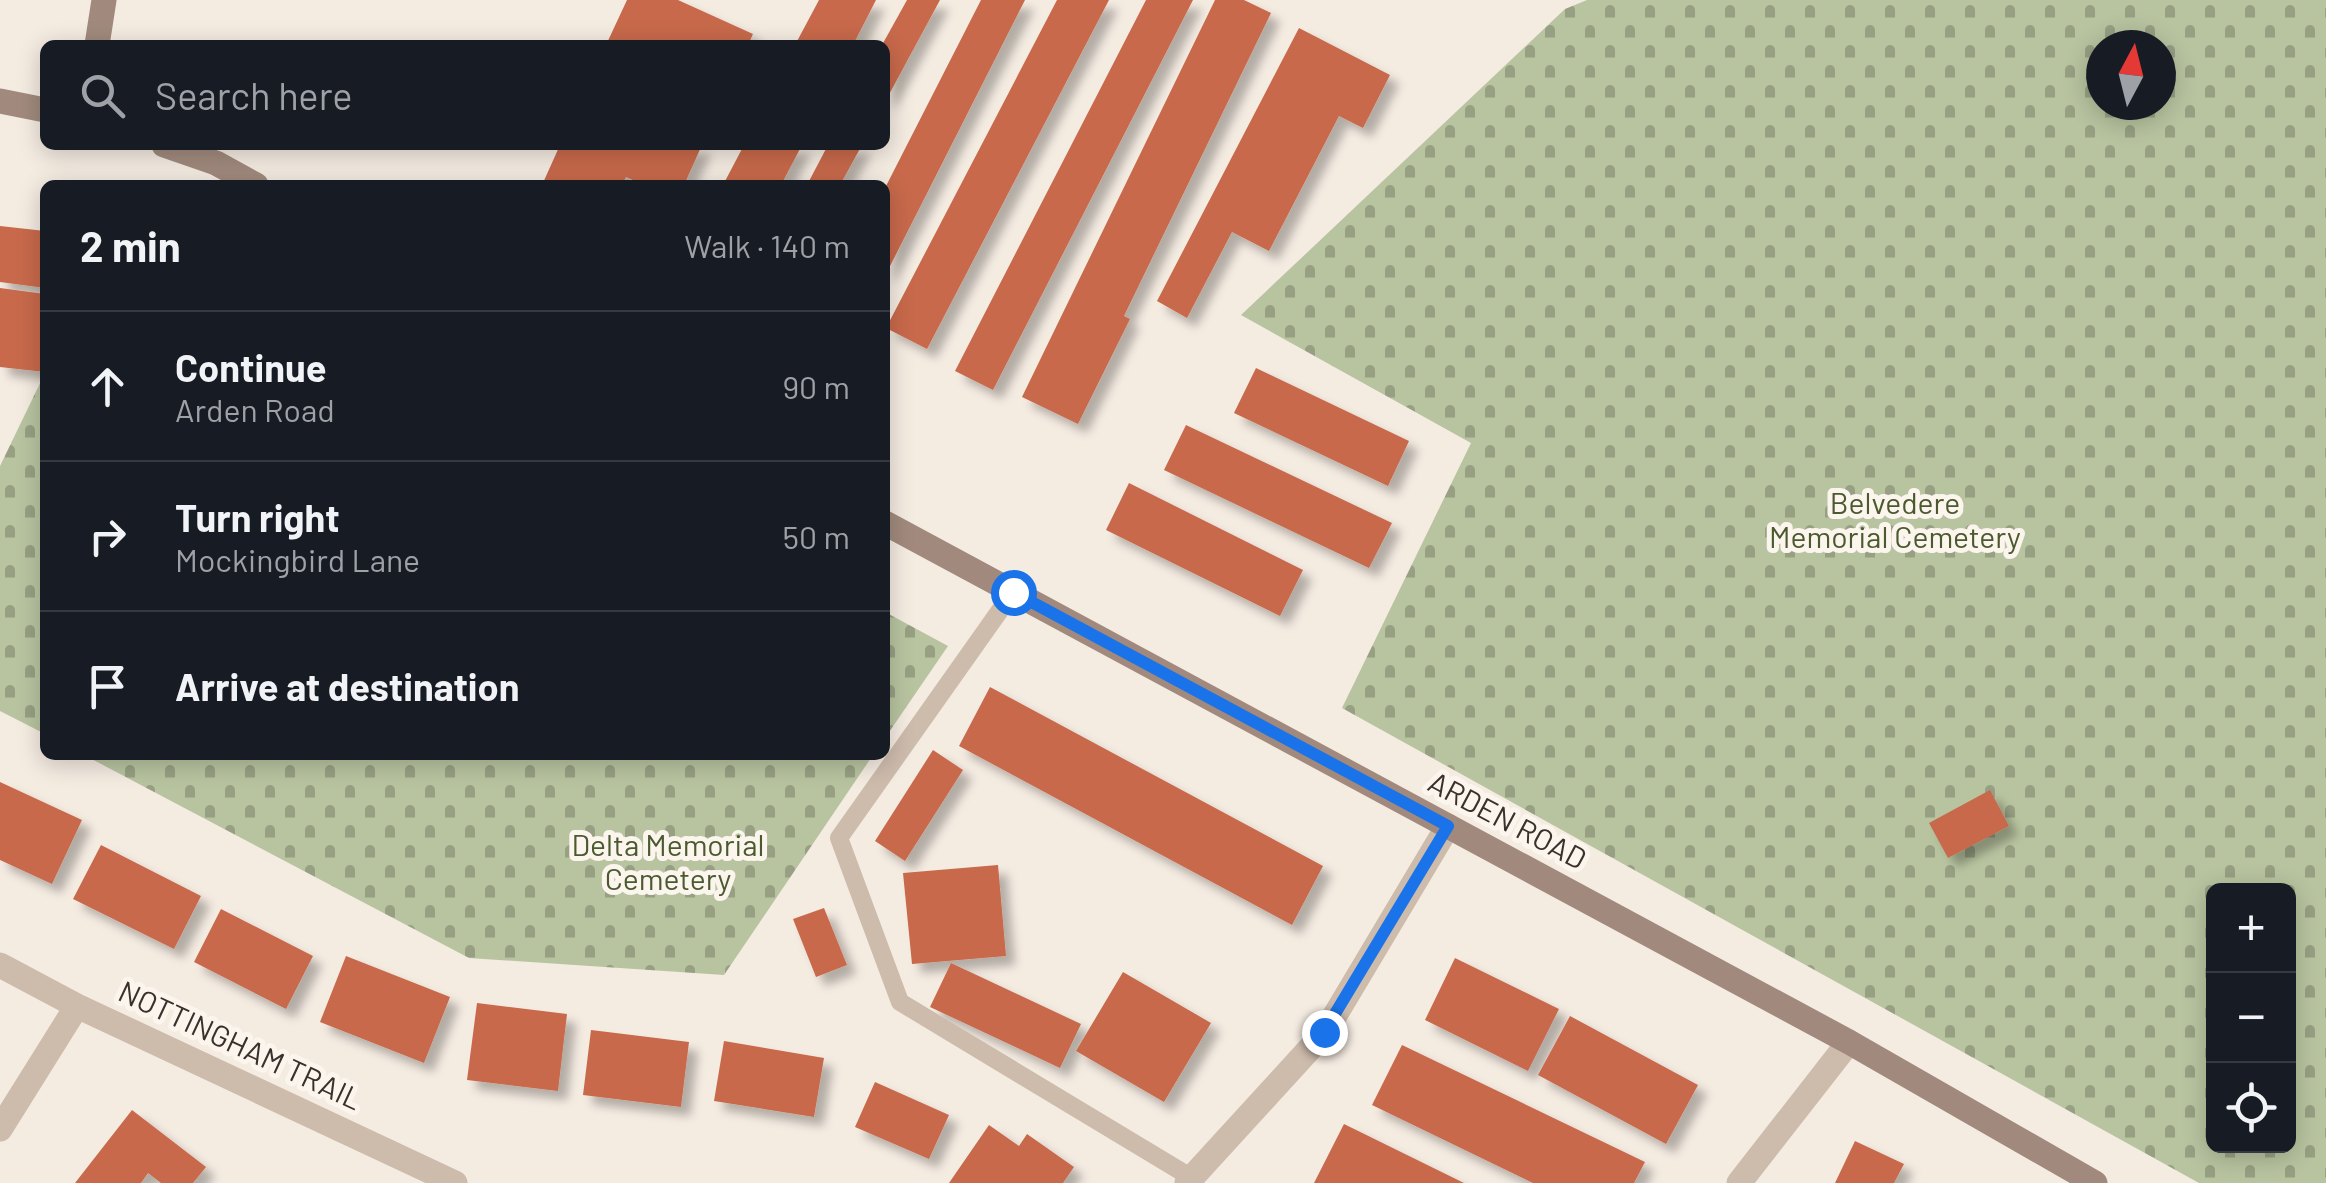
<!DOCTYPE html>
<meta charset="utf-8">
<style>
body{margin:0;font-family:Barlow,sans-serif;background:#20242c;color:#f1f3f6}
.controls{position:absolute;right:30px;bottom:30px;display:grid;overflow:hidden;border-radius:15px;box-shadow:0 5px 25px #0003}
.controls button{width:90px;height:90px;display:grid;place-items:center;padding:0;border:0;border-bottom:2px solid #363941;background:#171b24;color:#f1f3f6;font:50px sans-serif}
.compass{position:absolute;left:2086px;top:30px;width:90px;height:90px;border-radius:50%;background:#171b24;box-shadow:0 5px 25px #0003;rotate:7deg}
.stop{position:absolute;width:30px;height:30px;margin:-22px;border:8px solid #1a73e8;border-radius:50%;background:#fff}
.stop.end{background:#1a73e8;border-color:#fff;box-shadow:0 2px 10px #0008}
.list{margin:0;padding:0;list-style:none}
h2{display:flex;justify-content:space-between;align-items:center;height:130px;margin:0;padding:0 40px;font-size:42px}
h2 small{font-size:32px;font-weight:400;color:#9ea1a6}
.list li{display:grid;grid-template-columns:65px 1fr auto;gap:30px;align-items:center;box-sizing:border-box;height:150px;padding:0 40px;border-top:2px solid #363941}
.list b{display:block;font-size:38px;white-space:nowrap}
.list p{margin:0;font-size:32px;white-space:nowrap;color:#9ea1a6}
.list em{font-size:32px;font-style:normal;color:#9ea1a6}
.icon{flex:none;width:55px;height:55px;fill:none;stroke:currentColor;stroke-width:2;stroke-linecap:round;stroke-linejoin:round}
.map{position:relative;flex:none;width:2326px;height:1183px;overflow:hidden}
.search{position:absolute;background:#171b24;box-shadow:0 5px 25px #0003;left:40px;top:40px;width:850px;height:110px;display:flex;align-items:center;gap:25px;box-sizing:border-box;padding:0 35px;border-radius:15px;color:#9ea1a6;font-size:38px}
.panel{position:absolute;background:#171b24;box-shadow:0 5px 25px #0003;left:40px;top:180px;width:850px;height:580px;border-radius:15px}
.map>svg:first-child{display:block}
.cemetery{fill:url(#cemetery-stones);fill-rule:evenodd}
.building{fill:#c8694b;filter:url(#shadow)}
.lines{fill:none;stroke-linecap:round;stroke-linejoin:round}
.service{stroke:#cdbbac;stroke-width:18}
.minor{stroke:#cdbbac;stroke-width:25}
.secondary{stroke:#a18a7d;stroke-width:25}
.route{stroke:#1a73e8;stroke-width:12}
.labels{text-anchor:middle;stroke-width:10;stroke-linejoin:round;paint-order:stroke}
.park-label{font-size:30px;fill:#4a5a2e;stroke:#fbf5ee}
.street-label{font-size:30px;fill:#3b302b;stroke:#fbf5ee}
</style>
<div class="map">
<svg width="2326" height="1183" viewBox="0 0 2326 1183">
<defs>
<pattern id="cemetery-stones" width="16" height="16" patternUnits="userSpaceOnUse" patternTransform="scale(2.5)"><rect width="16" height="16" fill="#b8c4a0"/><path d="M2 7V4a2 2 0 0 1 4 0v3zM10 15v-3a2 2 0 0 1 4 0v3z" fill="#97a083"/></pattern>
<filter id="shadow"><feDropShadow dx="9" dy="9" stdDeviation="5" flood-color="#0004"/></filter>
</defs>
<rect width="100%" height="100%" fill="#f4ebe1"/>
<path class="cemetery" d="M1587,0H2326V1183H2199L1342,708L1471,443L1241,315L1565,9ZM2101,45H2161V105H2101ZM2214,890H2288V1146H2214Z
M45,373V734L0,711V466Z
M885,612L948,646L885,738Z
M84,755H873L724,975L469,958Z"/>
<path class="building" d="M627,0H678L753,34L748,45H606Z
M819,0H876L853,45H795Z
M907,0H940L885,102L882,45Z
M981,0H1025L885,276V188Z
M1057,0H1109L927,349L886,328Z
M1146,0H1193L993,390L955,371Z
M1215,0H1244L1271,13L1124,316L1130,319L1078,424L1022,397Z
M1299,28L1390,75L1363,128L1339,116L1269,251L1232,232L1187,318L1157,301Z
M560,145H702L684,185H644L626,177L622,185H542Z
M744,145H802L781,185H723Z
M828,145H862L840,185H807Z
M0,226L45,231V288L0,282Z
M0,288L45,294V372L0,367Z
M1256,368L1409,441L1388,486L1234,413Z
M1186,425L1392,523L1369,568L1164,470Z
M1129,483L1303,570L1280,616L1106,530Z
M990,687L1323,866L1292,925L959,746Z
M933,750L963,770L905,861L875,841Z
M0,782L82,820L52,884L0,860Z
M1990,790L2009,826L1948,858L1929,823Z
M101,845L201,896L174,949L73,899Z
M998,865L1006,956L912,964L903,873Z
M824,908L847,965L816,977L793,919Z
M221,909L313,956L286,1009L194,962Z
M346,956L450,997L424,1063L320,1022Z
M1455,958L1559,1009L1528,1071L1425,1020Z
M951,963L1081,1024L1060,1068L930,1007Z
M1123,972L1211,1023L1164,1102L1076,1051Z
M477,1003L567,1014L558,1091L467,1080Z
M1570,1016L1698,1085L1666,1144L1538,1075Z
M591,1030L689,1042L681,1107L583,1095Z
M724,1041L824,1058L814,1117L714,1101Z
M1402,1045L1645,1162L1634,1183H1533L1372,1105Z
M875,1082L949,1115L929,1159L855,1127Z
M132,1110L206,1167L193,1183H161L148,1173L141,1183H75Z
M1344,1124L1464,1183H1314Z
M989,1125L1019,1146L1027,1134L1074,1167L1063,1183H949Z
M1855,1141L1904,1164L1894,1183H1835Z"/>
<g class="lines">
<path class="service" d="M1013,592L839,838L900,1002L1192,1178"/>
<path class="minor" d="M0,965L77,1006L455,1183
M0,1129L77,1006
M1187,1183L1325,1032L1448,826
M1739,1183L1849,1042"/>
<path class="secondary" d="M97,45L104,0
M0,101L45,110
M164,145L216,163L256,185
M885,523L1849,1042L2095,1183"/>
</g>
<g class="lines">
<path class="route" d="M1013,592L1448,826L1324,1032"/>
</g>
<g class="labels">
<g class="park-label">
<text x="1895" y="514">Belvedere<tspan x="1895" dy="34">Memorial Cemetery</tspan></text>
<text x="668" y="856">Delta Memorial<tspan x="668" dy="34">Cemetery</tspan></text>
</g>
<g class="street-label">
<text transform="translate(1507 821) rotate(28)" y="10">ARDEN ROAD</text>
<text transform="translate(240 1046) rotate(25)" y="10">NOTTINGHAM TRAIL</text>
</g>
</g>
</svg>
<div class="controls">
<button>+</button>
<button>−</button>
<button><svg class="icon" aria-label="locate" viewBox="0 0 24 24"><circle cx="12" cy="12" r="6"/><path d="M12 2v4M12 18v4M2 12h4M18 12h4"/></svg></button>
</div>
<svg class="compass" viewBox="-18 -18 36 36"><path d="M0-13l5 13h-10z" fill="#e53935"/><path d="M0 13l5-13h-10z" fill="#9ea1a6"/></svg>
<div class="stop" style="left:1013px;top:592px"></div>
<div class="stop end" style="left:1324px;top:1032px"></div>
<div class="search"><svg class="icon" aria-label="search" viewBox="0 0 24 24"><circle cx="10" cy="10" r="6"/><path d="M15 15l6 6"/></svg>Search here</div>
<section class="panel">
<h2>2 min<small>Walk · 140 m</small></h2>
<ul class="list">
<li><svg class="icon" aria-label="ahead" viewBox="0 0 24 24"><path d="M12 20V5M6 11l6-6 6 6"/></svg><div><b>Continue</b><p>Arden Road</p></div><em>90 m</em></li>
<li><svg class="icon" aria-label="right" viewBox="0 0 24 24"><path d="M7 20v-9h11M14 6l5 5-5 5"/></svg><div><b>Turn right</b><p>Mockingbird Lane</p></div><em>50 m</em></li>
<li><svg class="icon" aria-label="arrive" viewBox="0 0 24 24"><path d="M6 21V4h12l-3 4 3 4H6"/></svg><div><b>Arrive at destination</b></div></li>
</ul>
</section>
</div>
